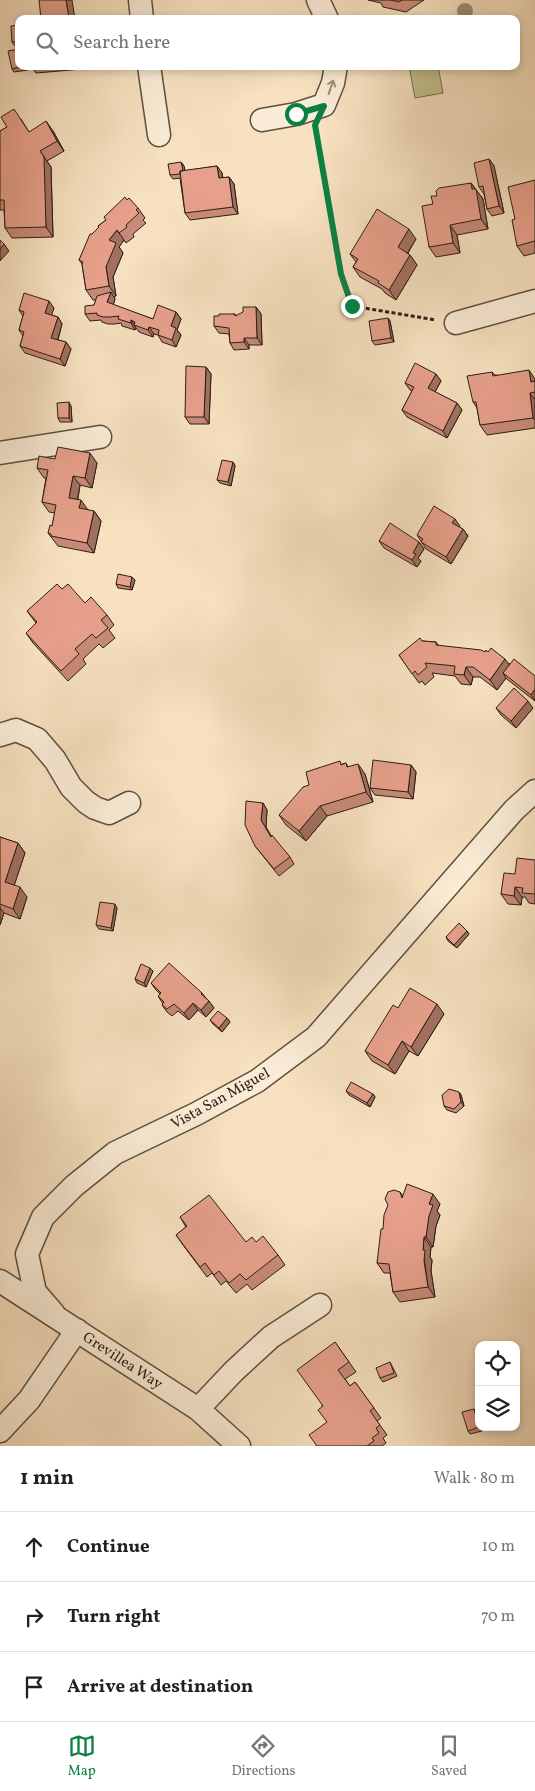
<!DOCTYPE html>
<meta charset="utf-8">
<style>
body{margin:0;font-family:Vollkorn,serif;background:#f2f2f2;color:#202124}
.controls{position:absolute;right:15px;bottom:15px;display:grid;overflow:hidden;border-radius:10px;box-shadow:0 2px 8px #0003}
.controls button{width:45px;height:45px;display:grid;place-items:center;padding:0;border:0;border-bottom:1px solid #e0e0e0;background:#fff;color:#202124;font:25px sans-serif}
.stop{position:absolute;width:15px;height:15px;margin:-11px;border:4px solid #0b8043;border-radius:50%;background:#fff}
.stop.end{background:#0b8043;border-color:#fff;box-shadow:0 1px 5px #0008}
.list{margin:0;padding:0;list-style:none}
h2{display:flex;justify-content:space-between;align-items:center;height:65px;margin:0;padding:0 20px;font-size:21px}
h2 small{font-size:16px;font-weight:400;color:#757577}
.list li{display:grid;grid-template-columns:32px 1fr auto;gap:15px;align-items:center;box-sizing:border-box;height:70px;padding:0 20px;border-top:1px solid #e0e0e0}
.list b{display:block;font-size:19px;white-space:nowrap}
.list em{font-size:16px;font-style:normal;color:#757577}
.icon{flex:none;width:28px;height:28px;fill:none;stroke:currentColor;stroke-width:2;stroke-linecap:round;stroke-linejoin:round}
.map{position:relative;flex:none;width:535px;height:1446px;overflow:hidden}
.search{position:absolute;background:#fff;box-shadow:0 2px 8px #0003;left:15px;right:15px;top:15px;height:55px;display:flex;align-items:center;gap:12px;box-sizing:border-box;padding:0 18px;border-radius:10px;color:#757577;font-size:19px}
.sheet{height:275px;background:#fff}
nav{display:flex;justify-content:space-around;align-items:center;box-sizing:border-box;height:70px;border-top:1px solid #e0e0e0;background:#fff;font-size:14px;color:#757577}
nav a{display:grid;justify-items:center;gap:2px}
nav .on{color:#0b8043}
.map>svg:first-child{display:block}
.green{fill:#c4c18d;stroke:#787051}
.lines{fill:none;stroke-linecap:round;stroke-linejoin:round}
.minor-casing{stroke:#5e4f40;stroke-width:25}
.path{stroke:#2b1e15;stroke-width:3;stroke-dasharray:4 2.5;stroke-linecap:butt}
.minor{stroke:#faecd6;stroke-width:22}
.tree{fill:#a09176}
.wall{fill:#c78a78;stroke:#2b1e15}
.shaded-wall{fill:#a27061;stroke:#2b1e15}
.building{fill:#e7a08b;stroke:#2b1e15}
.oneway{stroke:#9d8f7f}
.route{stroke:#0b8043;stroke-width:6}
.labels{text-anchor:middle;stroke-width:4;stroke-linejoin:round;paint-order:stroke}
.street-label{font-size:15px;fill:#2b1e15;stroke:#faecd6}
</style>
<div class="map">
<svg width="535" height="1446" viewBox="0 0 535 1446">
<rect width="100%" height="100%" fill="#f7e1c0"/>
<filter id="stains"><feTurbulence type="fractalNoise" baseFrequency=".004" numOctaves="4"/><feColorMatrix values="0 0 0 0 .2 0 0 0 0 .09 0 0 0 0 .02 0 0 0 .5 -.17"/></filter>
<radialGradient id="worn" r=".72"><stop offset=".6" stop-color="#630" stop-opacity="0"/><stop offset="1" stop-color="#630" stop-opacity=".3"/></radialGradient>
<path class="green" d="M409,66H438L443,93L415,98Z"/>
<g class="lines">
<defs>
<path id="minor" d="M140,0L142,19
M318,0L327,19
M149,66L159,135
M262,120L296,114L324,105L333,83L336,66
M456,323L535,301
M0,453L100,437
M0,735L16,730L37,739L55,760L71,787L86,802L95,808L109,813L129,803
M0,1281L198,1409L239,1446
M54,1314L35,1292L27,1254L43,1217L74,1186L115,1153L196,1114L257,1081L316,1037L514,810L535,791
M198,1409L234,1371L271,1337L320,1305
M0,1431L29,1400L77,1330"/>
</defs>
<use href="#minor" class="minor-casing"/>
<path class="path" d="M316,129L341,274L352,306L436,320"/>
<use href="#minor" class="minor"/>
</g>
<circle class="tree" cx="465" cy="11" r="8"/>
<path class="wall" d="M368,0H424L406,12L383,7L381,3Z
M19,25V45L15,46L12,42Z
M19,66H27L28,70L14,72L12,69Z
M31,66H81L82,69L36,73Z
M21,119L29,132L53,131L64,151L47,161L51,167L53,237L12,238L5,228L4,210H0V131Z
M489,159L494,166L504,213L492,216L487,209L484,194L479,187Z
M181,162L184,166L185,171L217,166L222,173L223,178L229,177L234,184L238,214L190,220L185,213L180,178L173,179L170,175Z
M535,180V253L524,256L517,246Z
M471,183L483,199L488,229L457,235L460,253L436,257L429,247L433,204L437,196Z
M127,200L138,208L145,218L143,220L146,223L133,234L134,237L126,243L124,240L119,247L123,253L113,277L116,296L114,297L115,299L113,305L153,319L176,312L181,319L177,330L181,335L176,347L162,342L158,335L154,334L153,337L139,332L136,328L135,330L122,326L121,323L115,324H108L102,322L101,320L90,321L85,314L94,305L96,300H93L86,290L82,264L79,260L92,234L99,228L98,226L106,220Z
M416,239L408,253L410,255L417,265L396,300L385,293L382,289L360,277L353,267L356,262L350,254Z
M256,307L261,314L262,345H249V349L234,350L230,343L229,334L219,333L214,326L219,316L235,314L236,316Z
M54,308L51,315L58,317L62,324L58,340L66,342L71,349L65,366L25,353L20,346L23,336L19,330L23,316L19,310Z
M388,318L390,321L394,342L375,345L372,341Z
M206,367L211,374L209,424H190L185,417Z
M492,372L495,375L535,379V428L487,435L480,425L477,408L473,402Z
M436,374L441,381L435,392L457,403L462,410L447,438L407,417L402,410L412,391L410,390L405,383Z
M71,406L72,422H60L58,418Z
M55,459L97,463L92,488L80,485L78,499L87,510L94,511L101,521L94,553L58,546L48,533L52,526L55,513L49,512L42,502L46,478H44L37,468Z
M233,462L235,466L231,486L220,483L217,480Z
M460,526L459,527L463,529L468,536L451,564L426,549L417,535Z
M379,541L419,542L424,549L418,558L421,561L417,567L384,548Z
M132,577L135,580L132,590L118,588L116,584Z
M62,589L85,603L107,615L114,625L109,630L115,638L103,648L99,644L83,659L86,664L68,681L33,643L26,633L36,623L27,611Z
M422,641L436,642L439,646L485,652L535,676V701L508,680L506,678L497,690L480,677H473L471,685L461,684L455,676L432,673L434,677L425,685L422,681L419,683L399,655Z
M496,708H533L516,728L501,715Z
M346,763L348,767L365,774L373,802L327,816L306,841L286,825L279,815L309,785L342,764Z
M411,765L416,772L413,799L375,795L370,788Z
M263,803L267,810L266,827L271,836L290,857L294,864L279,876L255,846Z
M0,837L18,843L25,853L14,885L27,897L20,919L4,913L0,925Z
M535,860V904L529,903L525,897H522L521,905L508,904L501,894L515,874Z
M117,908L113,931L99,929L96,925Z
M467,931L469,934L457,948L448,941L446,937Z
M153,971L146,987L137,983L135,979Z
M151,983L202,993L214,1008L206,1017L198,1010L189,1020L178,1011L172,1016L167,1012L162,1005L163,1004L158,996L160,994L156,990Z
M398,1008L444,1014L418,1056L409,1051L395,1074L372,1061L365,1051Z
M227,1018L230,1022L222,1032L213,1024L210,1020Z
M346,1091L373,1094L375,1097L370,1107L349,1095Z
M459,1092L461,1095L464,1106L456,1113L447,1110L444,1106Z
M400,1192L403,1196L440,1204L437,1211L440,1215L436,1226L433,1247H431L430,1257L432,1260L431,1271L435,1297L400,1302L393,1292L390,1273H384L377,1263Z
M180,1217L246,1242H256L278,1255L285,1265L252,1290L247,1284L236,1293L226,1281L221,1285L212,1273L207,1277L183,1245L176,1235L186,1227Z
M335,1342L356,1372L345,1379L350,1386L355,1382L381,1418L377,1421L387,1435L383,1438L386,1443L382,1446H316L327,1422L322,1406Z
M390,1362L397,1376L383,1382L380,1378Z
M477,1412L479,1427H481L482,1431L470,1434L468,1431Z"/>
<path class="shaded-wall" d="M66,0H72L75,19H69Z
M46,121L53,131L64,151L57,141Z
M40,151L51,167L53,237L46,227Z
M489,159L494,166L504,213L499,206Z
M181,162L184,166L186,177L183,173Z
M217,166L222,173L223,185L219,178Z
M229,177L234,184L238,214L233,207Z
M471,183L483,199L488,229L481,219L472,189Z
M450,225L457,235L460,253L453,243Z
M409,229L416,239L405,257L398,247Z
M117,230L124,240L119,247L123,253L113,277L116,296L109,286L106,267L109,240Z
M4,244L9,251L0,261V249Z
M410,255L417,265L396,300L389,290Z
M111,292L115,299L112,309L107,302Z
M49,301L54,308L50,320L45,313Z
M256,307L261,314L262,345L257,338Z
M176,312L181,319L177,330L181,335L176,347L172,340L171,326Z
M58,317L62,324L56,345L51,338Z
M388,318L390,321L394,342L391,338Z
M131,320L136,328L135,330L131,323Z
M149,327L154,334L153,337L148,330Z
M244,338L249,345V349L244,342Z
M66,342L71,349L65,366L60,359Z
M206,367L211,374L209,424L204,417Z
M529,370L535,379V388L531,382Z
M436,374L441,381L433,395L428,388Z
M530,393L535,400V420L533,418Z
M69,402L71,406L72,422L69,418Z
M457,403L462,410L447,438L443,431Z
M90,453L97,463L92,488L85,478Z
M233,462L235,466L231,486L228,482Z
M73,476L80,485L76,508L69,498Z
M81,500L88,510L86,518L79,508Z
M94,511L101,521L94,553L87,543Z
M455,519L460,526L457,530L452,523Z
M463,529L468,536L451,564L446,557Z
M419,542L424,549L418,558L421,561L417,567L412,560L413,553Z
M132,577L135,580L132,590L130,587Z
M505,659L512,669L503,673L506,678L497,690L490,680Z
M466,667L473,677L471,685L464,675Z
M535,689V701L531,695Z
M528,701L533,708L516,728L511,721Z
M358,764L365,774L373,802L366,792Z
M411,765L416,772L413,799L408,792Z
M263,803L267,810L266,827L276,844L271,837L261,820Z
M320,806L327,816L306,841L299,831Z
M18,843L25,853L12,892L5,882Z
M20,887L27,897L20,919L13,909Z
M515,887L522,897L521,905L514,896Z
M115,904L117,908L113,931L111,928Z
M0,908L4,913L0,925Z
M467,931L469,934L457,948L454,945Z
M150,968L153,971L146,987L144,983Z
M209,1001L214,1008L206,1017L201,1010Z
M193,1003L198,1010L189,1020L184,1013Z
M437,1004L444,1014L418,1056L411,1047Z
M227,1018L230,1022L222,1032L219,1028Z
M402,1041L409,1051L395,1074L388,1065Z
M459,1092L461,1095L464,1106L461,1102Z
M373,1094L375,1097L370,1107L367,1103Z
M433,1194L440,1204L437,1211L440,1215L436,1226L433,1247L426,1237L429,1204Z
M424,1237L431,1247L430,1257L432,1260L431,1271L435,1297L428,1287L423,1250Z
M474,1409L477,1412L479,1420V1426Z"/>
<path class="building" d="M39,0H66L69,19H41Z
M391,0H402L399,2Z
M19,25V41L12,42L11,26Z
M19,49V66H24L12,69L8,51Z
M14,109L29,132L46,121L57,141L40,151L44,157L46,227L5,228L4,200H0V131L7,127L1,117Z
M489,159L499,206L487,209L483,186L479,187L474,163Z
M181,162L183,171H180V174L170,175L168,164Z
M217,166L219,178L229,177L233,207L185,213L180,171Z
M535,180V241L517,246L512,220L515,219L508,187Z
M471,183L472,189H476L481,219L450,225L453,243L429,247L422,206L433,204L431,196H437L436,191L439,188Z
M125,197L127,200L129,198L138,208L136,210L139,213L126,225L127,227L119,233L117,230L109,240L116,243L106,267L109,286L86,290L82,264L83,262L79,260L90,234H92L99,227L98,226L106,220L104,217Z
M377,209L409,229L398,247L410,255L389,290L378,283L379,281L353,267L358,259L350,254Z
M0,240L4,244L0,249Z
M111,292L107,302L153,319L158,305L176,312L171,326L176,328L172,340L158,335L159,330L149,327L148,330L134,325L135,322L131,320V323L118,319L119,316L110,317H103L97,315V313L85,314V306L94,305L97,296Z
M24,293L49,301L45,313L58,317L51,338L66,342L60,359L20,346L24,332L19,330L24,312L19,310Z
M243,307H256L257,338H244V342L230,343L229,328L214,326V316H219V314H235V316L243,312Z
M388,318L391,338L372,341L369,321Z
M415,363L436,374L428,388L457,403L443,431L402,410L414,387L405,383Z
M186,366L206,367L204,417H185Z
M529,370L531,382L535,381V392L530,393L533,418L480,425L476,402H473L467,376L492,372L493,376Z
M69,402V418H58L57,403Z
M58,447L90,453L85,478L73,476L69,498L81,500L79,508L94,511L87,543L51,536V534L48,533L50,525L52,526L56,505L42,502L48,470L37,468L39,456L55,459Z
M222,460L233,462L228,482L217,480Z
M434,506L455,519L452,523L463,529L446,557L421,542L423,539L417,535Z
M390,523L419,542L413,553L416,554L412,560L379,541Z
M118,574L132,577L130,587L116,584Z
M57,584L62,589L68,584L85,603L91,597L107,615L101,620L108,628L96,638L92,634L75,649L79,654L61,671L26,633L37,622L27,611Z
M420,638L422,641L436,642V645L481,650L485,652L486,650L488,652L491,648L505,659L490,680L473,667H466L464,675L454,674L455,666L425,663L427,667L418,675L415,671L412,674L399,655Z
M514,659L535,676V689L531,695L503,673Z
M514,688L528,701L511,721L496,708Z
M373,760L411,765L408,792L370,788Z
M340,761L341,765L346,763L347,767L358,764L366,792L320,806L299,831L279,815L303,787L309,785L306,772Z
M246,801L263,803L261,820L271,837L272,835L290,857L274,869L255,846L245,825Z
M0,837L18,843L5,882L20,887L13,909L0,904Z
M517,858L535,860V894L522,893L523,888L515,887L514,896L501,894L504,873L515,874Z
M100,902L115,904L111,928L96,925Z
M459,923L467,931L454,945L446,937Z
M169,963L202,993L201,994L209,1001L201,1010L193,1003L184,1013L174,1004L167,1009L162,1005L164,1002L158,996L161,993L151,983Z
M141,964L150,968L144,983L135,979Z
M410,988L437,1004L411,1047L402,1041L388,1065L365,1051L393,1005L398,1008Z
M218,1011L227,1018L219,1028L210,1020Z
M351,1082L373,1094L367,1103L346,1091Z
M449,1089L459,1092L461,1102L454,1109L444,1106L442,1095Z
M407,1184L433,1194L429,1204L433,1205L429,1216L426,1237H424L423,1250H425L424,1261L428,1287L393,1292L389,1264L377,1263L381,1229H383L384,1215L388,1205L385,1199L388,1192L394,1190L400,1192L402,1198Z
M209,1195L246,1242L252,1237L256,1242L263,1236L278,1255L246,1280L240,1274L229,1283L219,1271L214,1275L205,1263L200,1267L176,1235L187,1226L180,1217Z
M335,1342L349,1362L338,1370L350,1386L355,1382L374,1408L370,1411L380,1425L376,1428L379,1433L372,1438L374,1441L367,1446H317L309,1435L327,1422L318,1410L323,1406L297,1370Z
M390,1362L394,1373L380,1378L376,1368Z
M474,1409L479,1427L468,1431L462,1412Z"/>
<defs><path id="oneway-shaft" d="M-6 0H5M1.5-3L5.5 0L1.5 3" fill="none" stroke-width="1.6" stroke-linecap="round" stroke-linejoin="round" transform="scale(1.25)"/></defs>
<use class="oneway" href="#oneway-shaft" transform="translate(331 87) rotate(-71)"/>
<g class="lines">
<path class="route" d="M296,114L324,106L315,125L341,274L352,306"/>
</g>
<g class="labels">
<g class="street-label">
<text transform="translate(220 1098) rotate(-29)" y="5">Vista San Miguel</text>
<text transform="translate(123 1360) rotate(33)" y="5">Grevillea Way</text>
</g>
</g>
<rect width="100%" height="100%" filter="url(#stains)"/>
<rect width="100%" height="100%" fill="url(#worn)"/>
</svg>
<div class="controls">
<button><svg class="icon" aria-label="locate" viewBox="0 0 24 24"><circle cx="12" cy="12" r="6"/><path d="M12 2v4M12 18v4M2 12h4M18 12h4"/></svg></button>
<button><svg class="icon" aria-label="layers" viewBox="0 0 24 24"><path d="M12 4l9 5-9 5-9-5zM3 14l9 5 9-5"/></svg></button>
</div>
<div class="stop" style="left:296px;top:114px"></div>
<div class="stop end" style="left:352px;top:306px"></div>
<div class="search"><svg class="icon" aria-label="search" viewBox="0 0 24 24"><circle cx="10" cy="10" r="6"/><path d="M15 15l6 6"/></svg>Search here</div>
</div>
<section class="sheet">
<h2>1 min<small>Walk · 80 m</small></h2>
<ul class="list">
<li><svg class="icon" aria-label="ahead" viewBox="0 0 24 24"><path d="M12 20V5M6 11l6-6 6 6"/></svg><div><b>Continue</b></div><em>10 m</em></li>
<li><svg class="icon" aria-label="right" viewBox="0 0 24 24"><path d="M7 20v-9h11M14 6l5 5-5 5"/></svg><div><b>Turn right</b></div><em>70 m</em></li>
<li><svg class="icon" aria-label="arrive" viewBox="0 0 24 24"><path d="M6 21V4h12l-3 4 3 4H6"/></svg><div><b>Arrive at destination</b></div></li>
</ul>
</section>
<nav>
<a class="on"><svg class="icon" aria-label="map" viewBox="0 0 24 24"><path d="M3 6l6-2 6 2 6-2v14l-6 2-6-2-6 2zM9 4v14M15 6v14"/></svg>Map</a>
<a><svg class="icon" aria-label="directions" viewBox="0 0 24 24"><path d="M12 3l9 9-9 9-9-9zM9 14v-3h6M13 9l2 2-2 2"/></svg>Directions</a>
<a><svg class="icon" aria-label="saved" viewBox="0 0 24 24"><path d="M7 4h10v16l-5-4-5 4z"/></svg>Saved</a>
</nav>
